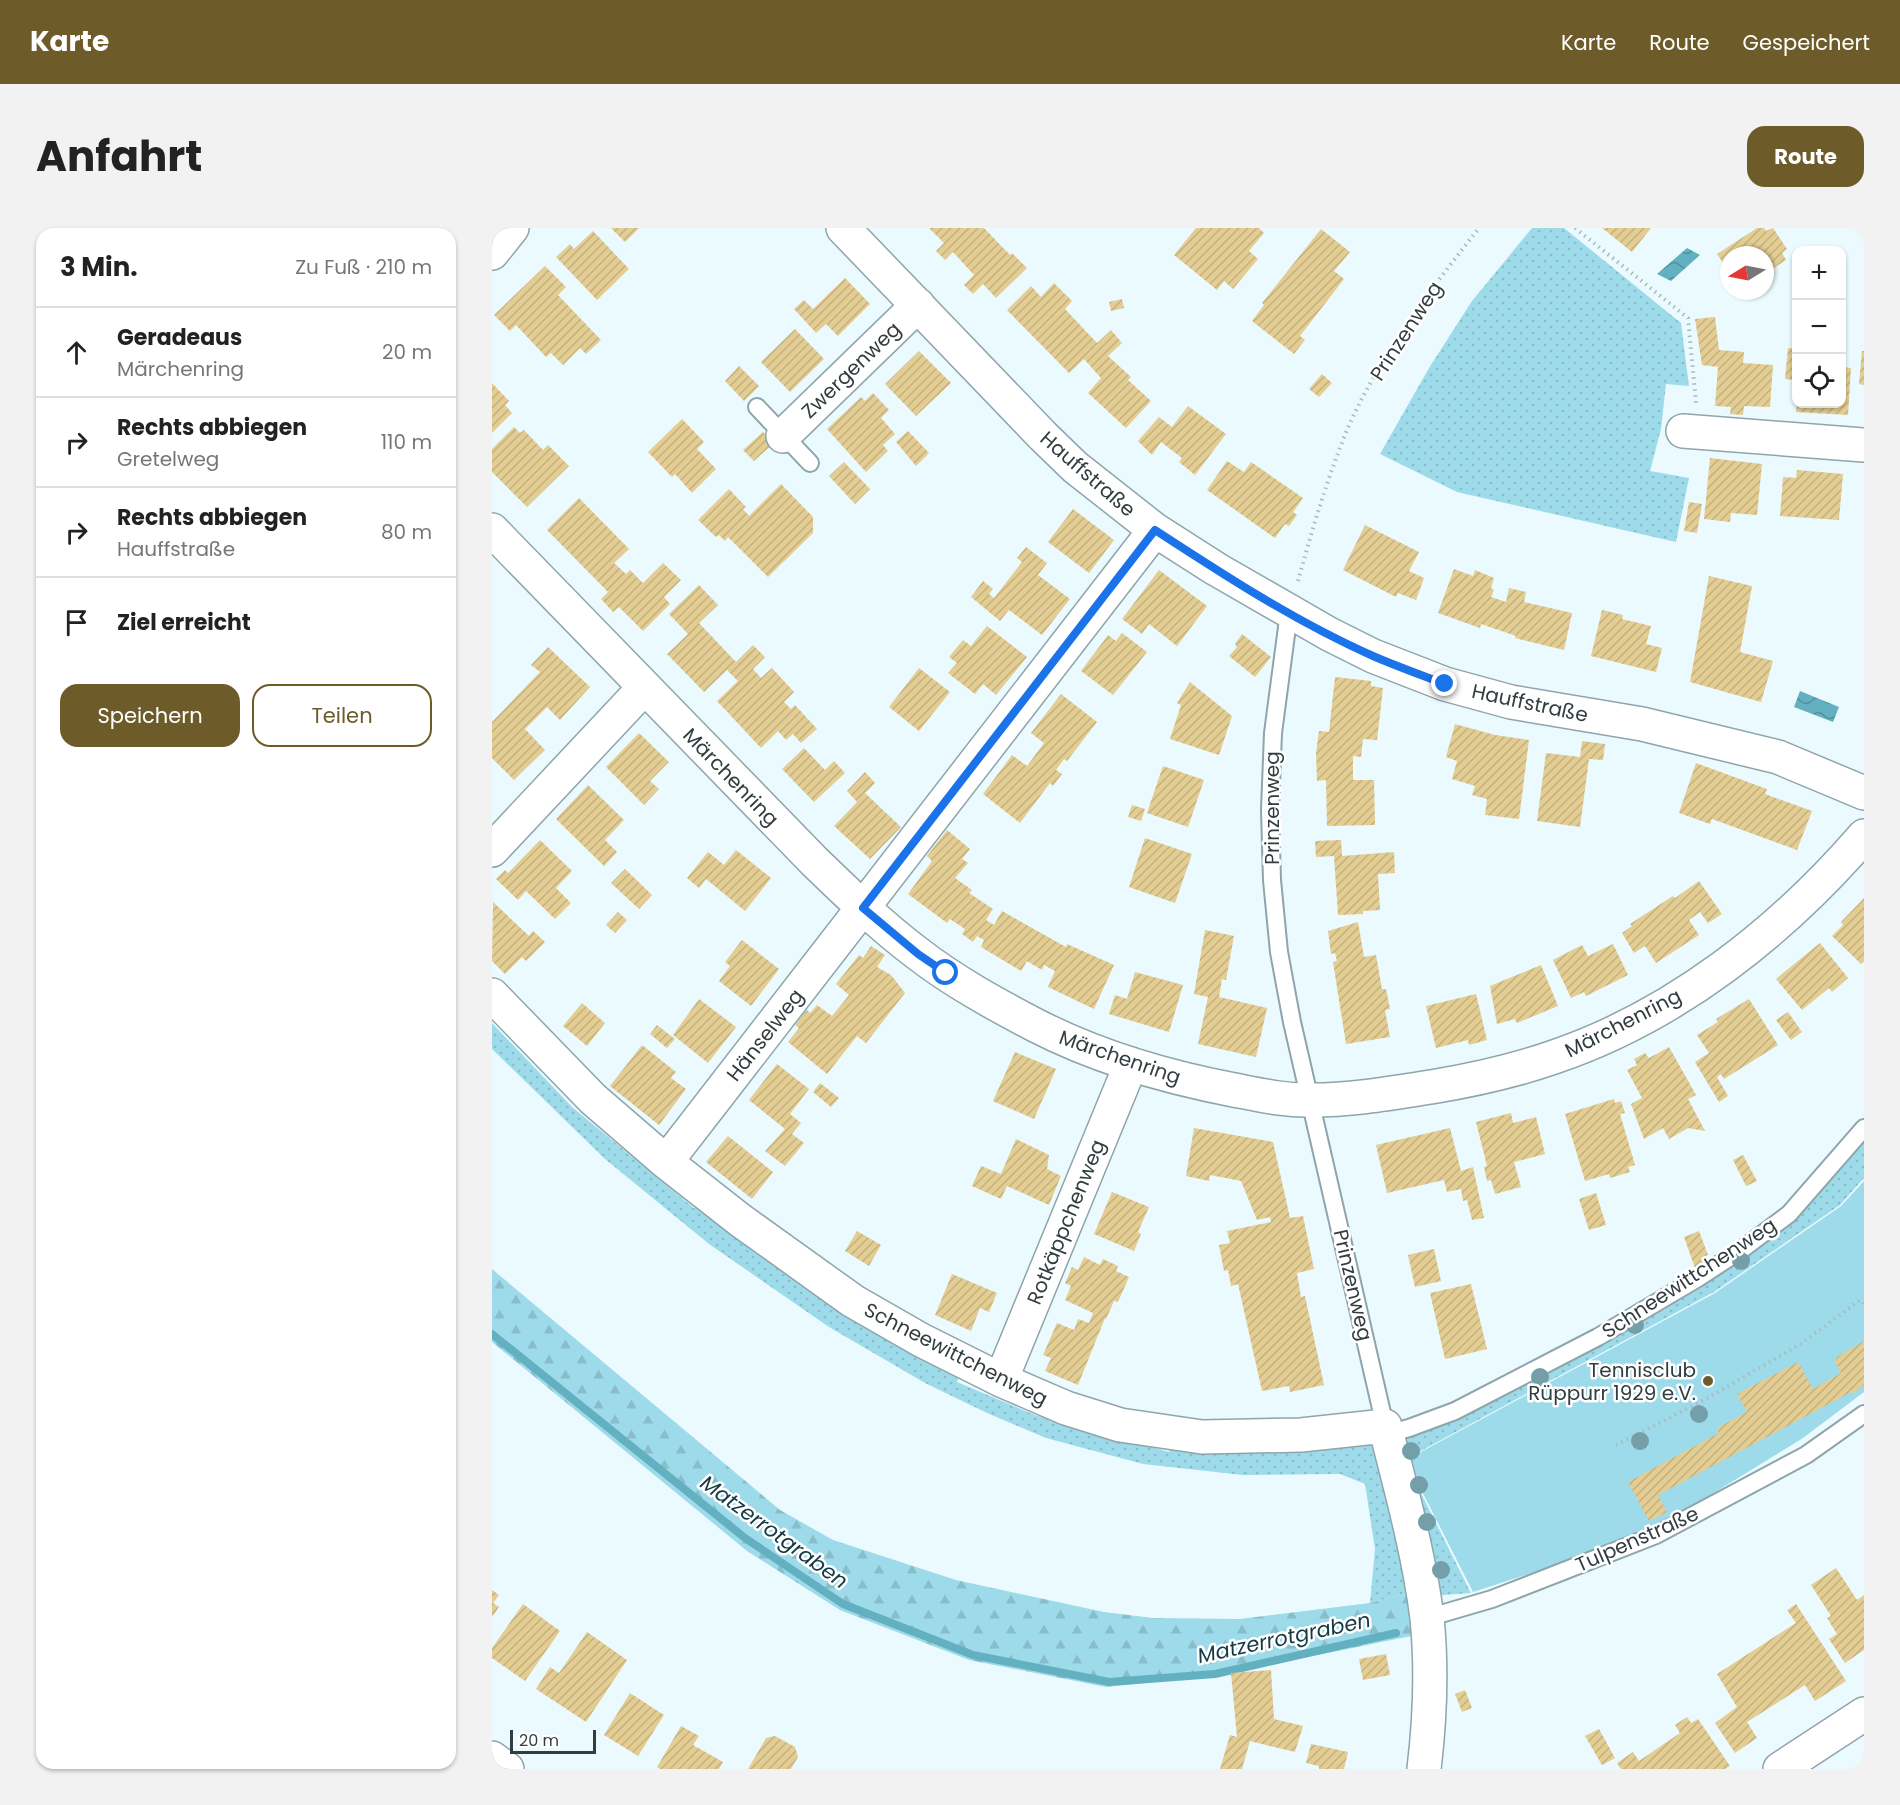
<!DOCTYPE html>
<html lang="de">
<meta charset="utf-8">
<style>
body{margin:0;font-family:Poppins,sans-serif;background:#f2f2f2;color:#222}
.controls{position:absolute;right:18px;top:18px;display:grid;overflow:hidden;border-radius:12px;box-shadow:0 2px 4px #0004}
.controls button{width:54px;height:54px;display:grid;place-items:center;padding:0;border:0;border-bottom:2px solid #e0e0e0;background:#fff;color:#222;font:30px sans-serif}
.compass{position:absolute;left:1228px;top:18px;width:54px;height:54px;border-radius:50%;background:#fff;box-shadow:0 2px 4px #0004;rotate:260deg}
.scale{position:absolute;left:18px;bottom:15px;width:86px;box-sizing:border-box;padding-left:6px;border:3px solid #333d3f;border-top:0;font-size:16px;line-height:21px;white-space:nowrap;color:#333d3f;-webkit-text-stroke:4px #fff;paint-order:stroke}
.stop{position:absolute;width:18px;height:18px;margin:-14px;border:4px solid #1a73e8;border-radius:50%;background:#fff}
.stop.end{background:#1a73e8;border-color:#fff;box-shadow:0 2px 6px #0008}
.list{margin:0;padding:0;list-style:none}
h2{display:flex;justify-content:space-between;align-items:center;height:78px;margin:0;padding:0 24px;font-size:26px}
h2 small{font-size:20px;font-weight:400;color:#767676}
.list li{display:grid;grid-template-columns:39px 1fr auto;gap:18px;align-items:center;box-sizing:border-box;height:90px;padding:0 24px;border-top:2px solid #e0e0e0}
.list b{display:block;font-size:22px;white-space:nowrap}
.list p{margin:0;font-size:20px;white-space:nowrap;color:#767676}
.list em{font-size:20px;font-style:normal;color:#767676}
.actions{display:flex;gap:12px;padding:18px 24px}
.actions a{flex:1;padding:14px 0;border:2px solid #6d5c2a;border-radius:18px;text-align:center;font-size:21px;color:#6d5c2a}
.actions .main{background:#6d5c2a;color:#fff}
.icon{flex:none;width:33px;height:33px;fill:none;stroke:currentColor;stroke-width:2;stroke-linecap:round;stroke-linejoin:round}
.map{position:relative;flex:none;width:1372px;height:1541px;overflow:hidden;border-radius:18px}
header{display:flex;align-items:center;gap:36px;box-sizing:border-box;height:84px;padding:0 30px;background:#6d5c2a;color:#fff}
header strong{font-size:28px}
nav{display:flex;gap:33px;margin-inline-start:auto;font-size:21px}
.intro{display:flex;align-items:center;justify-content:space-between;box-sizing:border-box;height:144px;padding:0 36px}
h1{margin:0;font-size:42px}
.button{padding:15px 27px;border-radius:18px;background:#6d5c2a;color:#fff;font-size:21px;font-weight:700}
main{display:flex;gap:36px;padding:0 36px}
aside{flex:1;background:#fff;border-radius:18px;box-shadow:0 2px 4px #0004}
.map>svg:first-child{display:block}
.grass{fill:url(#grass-dots)}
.forest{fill:url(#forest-firs)}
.garden{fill:#9edbea}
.water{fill:url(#water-waves)}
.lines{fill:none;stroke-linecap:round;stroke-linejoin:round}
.stream{stroke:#63b0c1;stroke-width:8}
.building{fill:url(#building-hatch)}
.service-casing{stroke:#8da5ab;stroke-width:20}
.minor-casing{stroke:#8da5ab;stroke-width:36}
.path{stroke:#abb9bc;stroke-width:4;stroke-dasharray:1.5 4.5;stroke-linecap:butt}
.service{stroke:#fff;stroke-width:16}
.minor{stroke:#fff;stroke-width:33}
.tree{fill:#749fa8}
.route{stroke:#1a73e8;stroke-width:8}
.poi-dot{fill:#6d5c2a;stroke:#fff;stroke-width:2}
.labels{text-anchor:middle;stroke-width:5;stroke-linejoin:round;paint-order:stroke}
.street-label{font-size:20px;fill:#333d3f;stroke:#fff}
.poi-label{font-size:20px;fill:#333d3f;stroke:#fff;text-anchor:end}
.water-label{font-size:21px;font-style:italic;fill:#153a42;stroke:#fff}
</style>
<header>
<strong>Karte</strong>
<nav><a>Karte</a><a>Route</a><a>Gespeichert</a></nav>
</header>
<div class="intro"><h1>Anfahrt</h1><a class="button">Route</a></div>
<main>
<aside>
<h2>3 Min.<small>Zu Fuß · 210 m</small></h2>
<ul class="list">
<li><svg class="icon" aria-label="ahead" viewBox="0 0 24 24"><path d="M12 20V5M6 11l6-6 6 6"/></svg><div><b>Geradeaus</b><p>Märchenring</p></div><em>20 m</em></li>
<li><svg class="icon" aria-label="right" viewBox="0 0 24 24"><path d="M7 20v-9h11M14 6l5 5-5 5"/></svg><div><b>Rechts abbiegen</b><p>Gretelweg</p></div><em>110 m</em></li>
<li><svg class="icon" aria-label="right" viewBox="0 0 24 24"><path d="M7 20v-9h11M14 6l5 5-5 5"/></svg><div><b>Rechts abbiegen</b><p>Hauffstraße</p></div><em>80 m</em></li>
<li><svg class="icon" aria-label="arrive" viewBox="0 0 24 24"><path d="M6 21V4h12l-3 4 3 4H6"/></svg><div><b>Ziel erreicht</b></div></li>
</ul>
<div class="actions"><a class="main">Speichern</a><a>Teilen</a></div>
</aside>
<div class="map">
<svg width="1372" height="1541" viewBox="0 0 1372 1541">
<defs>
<pattern id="grass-dots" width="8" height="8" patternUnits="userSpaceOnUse" patternTransform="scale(1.5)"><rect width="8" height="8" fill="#9edbea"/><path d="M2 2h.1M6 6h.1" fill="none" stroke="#89bdca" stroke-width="1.8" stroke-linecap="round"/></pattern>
<pattern id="forest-firs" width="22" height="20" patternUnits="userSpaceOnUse" patternTransform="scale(1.5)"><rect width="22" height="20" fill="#9edbea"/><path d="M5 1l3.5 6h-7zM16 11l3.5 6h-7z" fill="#89bdca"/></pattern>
<pattern id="water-waves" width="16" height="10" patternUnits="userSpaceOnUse" patternTransform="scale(1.5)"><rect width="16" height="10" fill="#63b0c1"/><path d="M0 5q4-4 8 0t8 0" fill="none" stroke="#52909e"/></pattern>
<pattern id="building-hatch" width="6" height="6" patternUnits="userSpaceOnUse" patternTransform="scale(1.5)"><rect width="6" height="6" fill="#e3cd92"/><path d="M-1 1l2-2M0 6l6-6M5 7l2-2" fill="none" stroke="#c3b17f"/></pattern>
</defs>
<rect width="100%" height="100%" fill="#ebfafe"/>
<path class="grass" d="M1040,0H1072L1189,95L1197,158L1174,156L1169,201L1158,243L1197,250L1184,314L965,264L888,226L937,140L980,73Z
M0,795L80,879L202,980L209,974L468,1144L465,1154L543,1187L677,1224L680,1212L885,1213L918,1365L878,1375L883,1321L873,1256L848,1246L751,1247L651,1236L554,1210L495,1185L433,1155L337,1099L217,1016L113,931L0,821Z
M1372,908V950L1348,977L1222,1064L914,1231L911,1210L980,1180L1299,988Z
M916,1239L979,1365L938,1368Z"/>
<path class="forest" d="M0,1041L288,1282L341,1312L464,1352L612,1384L661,1390L748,1391L878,1375L918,1365L924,1407L722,1448L614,1459L477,1432L348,1382L255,1323L0,1114Z"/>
<path class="garden" d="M1372,953V1164L1311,1210L1181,1290C1118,1321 1048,1342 981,1364L914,1232L1223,1065L1349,978Z"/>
<path class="water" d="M1195,20L1208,27L1179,53L1165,46Z
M1308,463L1347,479L1341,494L1302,479Z"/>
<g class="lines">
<path class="stream" d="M0,1106L253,1310L351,1376L481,1427L617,1454L723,1446L904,1405"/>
</g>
<path class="building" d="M119,0H147L133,14Z
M437,0H492L518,27L520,25L535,40L504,70L491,56L481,66L472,57L482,47L461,24L453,32L444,23L452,15Z
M704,0H767L772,5L757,23L766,31L741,61L732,53L725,62L682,27Z
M1110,0H1159L1140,24Z
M1265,0H1272L1274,3L1281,0L1295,21L1290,25L1294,32L1274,45L1278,51L1273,55V27H1237V44L1225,26Z
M829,1L858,24L842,43L852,51L808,108L813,112L802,126L760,93L772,77L770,75Z
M101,3L137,41L105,72L64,29L78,16L82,21Z
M53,38L74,59L66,67L109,112L94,126L88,120L71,137L59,125L54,129L24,97L18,103L2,87Z
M353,50L378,76L346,108L334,96L324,105L302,81L312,72L321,81Z
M562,55L580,73L573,81L605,115L619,102L630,115L616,128L639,149L636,152L659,173L634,200L596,165L609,150L592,131L577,145L515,82L539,58L549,69Z
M630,71L632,80L619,83L617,74Z
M1223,89L1227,122L1252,124L1251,135L1281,137L1278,179L1252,178L1251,187L1238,186L1239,179L1223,178L1226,139L1210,137L1203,91Z
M303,101L332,131L298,164L269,134Z
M1296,120L1304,121V152L1293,151Z
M427,123L459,155L424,188L393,156Z
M1370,123H1372V157L1367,156Z
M247,138L267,158L252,173L233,153Z
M1350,139L1359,140L1356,187L1304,184L1305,176H1350Z
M830,146L840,155L827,169L817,161Z
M0,155L17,173L13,177L20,185L0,205Z
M381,165L397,182L389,190L403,206L391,217L396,223L374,244L335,201L369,169L373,173Z
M696,178L734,206L703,247L687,234L690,230L669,214L660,227L646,213L667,189L680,199Z
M190,191L212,214L205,221L224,241L200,265L183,246L180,249L156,224Z
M22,199L28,205L32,202L51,222L56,217L77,238L35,279L0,244V221Z
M416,203L437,225L424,238L404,214Z
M271,204L282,215L262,233L251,222Z
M1218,230L1270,236L1265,287L1239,285L1238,294L1212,291Z
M735,233L752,244L759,234L811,270L801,284L805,287L797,298L793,296L783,310L715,262Z
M352,234L378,261L363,276L337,248Z
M1305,242L1351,246L1347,292L1288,288L1291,249L1304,250Z
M289,256L321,289V305L276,349L236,309L233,313L227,307L224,309L206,292L237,261L254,279L251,281L257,288Z
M87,270L137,321L122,335L134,346L138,342L151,355L171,335L189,352L172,369L178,376L151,403L127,379L121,384L109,371L116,364L55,302Z
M1197,274L1210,276L1205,305L1192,303Z
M581,281L622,312L597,345L556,314Z
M873,297L927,324L917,343L932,350L924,372L906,365L904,369L851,342Z
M534,319L555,335L546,347L578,371L550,407L517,382L508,393L479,369L491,353L501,361L497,366L502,370L530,334L525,330Z
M962,341L981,348L983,342L1002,350L999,360L1002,362L999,369L1014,374L1017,360L1034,364L1032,374L1080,385L1072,422L1023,410L1024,408L989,396L988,400L946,385Z
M667,342L715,378L685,418L657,396L650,406L630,391Z
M1217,348L1260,358L1248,424L1281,433L1269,474L1198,454Z
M207,357L226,377L207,395L244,434L261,417L273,429L261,441L269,450L280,440L302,464L292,474L299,481L303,477L325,501L309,515L301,506L294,512L286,503L269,520L225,473L246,453L235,442L212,464L175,426L196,406L177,386Z
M1110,382L1131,387L1130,391L1159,398L1154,416L1170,420L1164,444L1099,428Z
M495,398L535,429L504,467L491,456L483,466L456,445L465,435L457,429L471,412L479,418Z
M630,405L655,424L621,467L589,443L616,407L624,413Z
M750,406L779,429L763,449L737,428L745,419L743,416Z
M56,419L98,459L68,492L55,479L33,501L53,522L22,552L0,530V494L48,444L39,437Z
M427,440L458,464L427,503L397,479Z
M843,449L879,453V458L891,460L885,512L871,511L869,529L861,528V552H882L883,597L835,598L834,552L825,553L824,525L827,503L837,504Z
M698,454L740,488L727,527L678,511L689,477L685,475Z
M569,466L605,494L575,533L572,531L564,542L570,546L561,558L558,555L528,595L491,566L520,527L535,538L552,515L539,505Z
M963,496L1003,507L1037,512L1027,591L993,587L995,571L980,567L983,558L960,551L965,533L954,529Z
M147,505L177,534L158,553L167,561L152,577L114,539Z
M1090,513L1113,516L1111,532L1097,531L1088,599L1045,593L1054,525L1088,529Z
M312,520L333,542L342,533L353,545L322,574L290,541Z
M1204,535L1275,561L1273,566L1320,583L1305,622L1220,591L1218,596L1187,585Z
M671,538L712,552L696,599L655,585Z
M373,544L383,555L373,565L409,599L378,631L342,598L365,574L355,563Z
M96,557L132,592L113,612L125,624L112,638L64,591Z
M640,577L653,581L649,593L636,589Z
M455,602L478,621L470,631L476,635L463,650L480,662L477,665L501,681L494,692L502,697L510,683L574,719L575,716L622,737L602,781L556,759L563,743L552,737L550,742L535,733L529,743L489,719L492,712L485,708L481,714L470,706L473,701L458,691L455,695L416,666L440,633L435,628Z
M653,610L700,626L683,675L637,659Z
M48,612L80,643L64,660L79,675L63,691L34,663L26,672L4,651L13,642L16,645Z
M849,612L850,628L902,624L903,645L886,646L888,682L871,683V686L846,687L842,628L824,629L823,613Z
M244,622L279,650L253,683L214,651L207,660L195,650L216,624L232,637Z
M133,641L160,667L147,681L119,655Z
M1207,653L1230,686L1216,695L1208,684L1197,692L1207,707L1164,735L1153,718L1142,725L1130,705L1140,698L1138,696L1181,668L1183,670Z
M1372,670V733L1369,736L1340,708L1351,697L1349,694Z
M1,674L37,708L41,703L53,714L34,733L30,729L13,746L0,733Z
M126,684L135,692L123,705L114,697Z
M866,694L872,729L884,727L890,761H894L898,781L893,782L898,809L854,816L841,734L845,733L843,725L839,726L836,703Z
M713,702L742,708L734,752L730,751L727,769L775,780L764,829L706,816L716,769L702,766Z
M250,712L287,741L259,778L227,753L238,738L233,734Z
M1328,715L1356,750L1340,764L1337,760L1310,782L1284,751Z
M1121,716L1136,747L1094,768L1092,764L1079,770L1061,732L1090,717L1096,728Z
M379,718L393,727L385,739L399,747L413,765L374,815L365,808L335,846L296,814L307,800L303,797L315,782L318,785L325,777L340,788L357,767L344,756L367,727L371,730Z
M1049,737L1066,778L1025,795L1023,791L1005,796L998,758Z
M643,744L691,757L677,804L617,786L623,767L635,771Z
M984,766L995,812L977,817L976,812L944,820L934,778Z
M207,771L244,799L216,835L181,807Z
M1257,771L1286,817L1232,851L1229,846L1225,849L1236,868L1227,874L1203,834L1217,825L1205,807L1226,794L1224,791Z
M90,775L113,795L95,818L71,798Z
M1296,784L1310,804L1299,812L1284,792Z
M165,797L183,811L175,820L158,806Z
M150,817L184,844L179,850L194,861L167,897L118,858Z
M1177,819L1204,867L1196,871L1213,903L1196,900L1177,911L1171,900L1152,911L1139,876L1150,870L1135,842L1145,837L1142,831L1153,825L1157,830Z
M523,824L564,841L542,891L501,873Z
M285,836L317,861L298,886L309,895L300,906L312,915L293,938L273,923L293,901L257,872Z
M328,855L347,870L339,879L321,864Z
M1122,871L1123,875L1129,873L1133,885L1128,886L1143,937L1136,939L1138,944L1118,950L1117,946L1093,953L1073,886Z
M1019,885L1021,895L1044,889L1053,926L1022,934L1029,959L1003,966L999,952L995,953L992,939L995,938L984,894Z
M702,900L781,914L798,990L811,988L822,1041L805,1045L809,1069L813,1068L832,1157L798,1164L797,1158L770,1163L746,1056L739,1058L736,1042L732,1043L727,1017L738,1015L735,1003L779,994L778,989L765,992L749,953L718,947L717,953L694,948Z
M958,900L969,943L981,939L992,990L980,992L975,972L971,973L969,961L955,964L952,952L895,965L884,917Z
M236,908L281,944L260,971L214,934Z
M524,911L557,927L555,941L569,948L557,977L515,958L509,971L480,958L489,938L509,946Z
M1251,927L1265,953L1254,958L1241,932Z
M620,964L657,979L646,1004L649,1006L642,1023L602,1006Z
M1104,965L1114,997L1097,1002L1087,971Z
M365,1003L389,1017L377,1038L353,1023Z
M1207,1003L1216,1027L1212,1029L1215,1036L1204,1043L1192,1009Z
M942,1021L949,1053L923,1059L916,1027Z
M592,1029L608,1037L611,1031L626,1038L624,1043L637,1049L626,1074L622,1073L614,1091L613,1090L586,1157L553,1143L559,1130L551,1127L565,1095L582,1102L586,1091L597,1095L601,1085L573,1072L579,1058L573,1055L580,1039L586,1042Z
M460,1046L505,1065L497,1084L488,1080L479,1103L443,1087Z
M979,1056L995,1121L953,1131L938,1065Z
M1372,1113V1157L1360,1166L1359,1164L1166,1267L1175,1284L1157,1293L1136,1254L1227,1205L1225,1200L1255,1184L1245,1166L1306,1134L1321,1161L1349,1145L1343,1134L1345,1129Z
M1344,1340L1365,1372L1372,1367V1422L1353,1435L1337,1411L1345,1406L1335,1390L1339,1388L1319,1357Z
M0,1362L7,1367L1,1375L7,1379L0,1389Z
M31,1376L68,1403L33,1453L0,1430V1420Z
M1304,1376L1354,1453L1323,1473L1313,1457L1255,1494L1265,1510L1243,1525L1223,1495L1245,1479L1225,1446L1304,1395L1295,1382Z
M95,1404L135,1432L94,1494L44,1461L58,1439L67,1445Z
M894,1426L898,1447L871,1452L867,1431Z
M779,1442L782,1491L811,1498L803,1524L758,1513L750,1541H728L738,1507L745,1509L739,1445Z
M973,1462L980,1480L970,1484L963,1466Z
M138,1465L172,1487L146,1528L112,1507Z
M1195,1489L1199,1495L1206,1491L1238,1538L1233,1541H1129L1125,1535L1141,1524L1147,1533L1188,1505L1183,1497Z
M189,1498L207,1508L201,1517L231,1534L227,1541H168L165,1539Z
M1107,1501L1123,1530L1110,1537L1093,1508Z
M283,1508L303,1519L306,1529L299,1541H256L274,1510Z
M819,1516L856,1524L852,1541H827V1538L814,1535Z"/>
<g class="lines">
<defs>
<path id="service" d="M265,179L318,235
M797,384L781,505L778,582L780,652L787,724L800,794L893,1198
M895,1206L917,1200L963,1183L1106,1109L1206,1050L1249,1022L1297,986L1372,900
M935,1390L1000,1371L1164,1307L1314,1227L1372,1186"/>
<path id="minor" d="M351,0L551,208L583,239L663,302L724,341L837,406L881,428L953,456L1019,474L1150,496L1286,529L1372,565
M0,25L20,0
M1191,203L1372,217
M291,208L426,77
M0,302L322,633C355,665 388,697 425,725C461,753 503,776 543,797C605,829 674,849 742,862C768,867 794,873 820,872C860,872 900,865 939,859C981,852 1022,843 1062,829C1183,788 1289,704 1372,608
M0,622L152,460
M0,767L101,871L174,934L248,992L361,1073L429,1112L509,1152L574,1180L628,1197L710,1209L809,1207L893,1198C909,1261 927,1326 935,1390C940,1440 938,1491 932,1541
M174,934L663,302
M509,1152L639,836
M0,1530L15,1541
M1288,1541L1372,1486"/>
</defs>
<use href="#service" class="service-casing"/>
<use href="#minor" class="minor-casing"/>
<path class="path" d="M1083,0L1196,90L1204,175
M806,353C820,302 835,251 855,202C886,130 939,61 987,0
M1124,1217L1214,1171L1310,1115L1368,1072L1372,1076"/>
<use href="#service" class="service"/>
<use href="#minor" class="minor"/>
</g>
<g class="tree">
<circle cx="1249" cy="1033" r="9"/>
<circle cx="1143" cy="1097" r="9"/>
<circle cx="1048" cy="1149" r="9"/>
<circle cx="1207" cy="1186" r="9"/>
<circle cx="1148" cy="1213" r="9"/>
<circle cx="919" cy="1223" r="9"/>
<circle cx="927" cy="1257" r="9"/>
<circle cx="935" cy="1294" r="9"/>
<circle cx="949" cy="1342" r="9"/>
</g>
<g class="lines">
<path class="route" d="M454,745L426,726L371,680L663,302C732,347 804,394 881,428C904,438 929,447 953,456"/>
</g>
<circle class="poi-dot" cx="1216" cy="1153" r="6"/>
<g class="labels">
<g class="street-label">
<text transform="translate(914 103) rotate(-57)" y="7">Prinzenweg</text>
<text transform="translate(359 142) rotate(-44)" y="7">Zwergenweg</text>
<text transform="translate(596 246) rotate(41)" y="7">Hauffstraße</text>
<text transform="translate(1038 475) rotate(12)" y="7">Hauffstraße</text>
<text transform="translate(239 549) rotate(46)" y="7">Märchenring</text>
<text transform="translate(780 580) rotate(-90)" y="7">Prinzenweg</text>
<text transform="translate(1131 795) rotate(-27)" y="7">Märchenring</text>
<text transform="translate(273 807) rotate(-52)" y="7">Hänselweg</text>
<text transform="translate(628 829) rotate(19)" y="7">Märchenring</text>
<text transform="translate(574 994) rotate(-68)" y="7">Rotkäppchenweg</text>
<text transform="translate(1197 1050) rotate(-33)" y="7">Schneewittchenweg</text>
<text transform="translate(861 1057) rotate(77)" y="7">Prinzenweg</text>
<text transform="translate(464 1126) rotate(27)" y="7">Schneewittchenweg</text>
<text transform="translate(1145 1311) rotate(-24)" y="7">Tulpenstraße</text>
</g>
<g class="poi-label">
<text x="1204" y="1149">Tennisclub<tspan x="1204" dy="23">Rüppurr 1929 e.V.</tspan></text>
</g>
<g class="water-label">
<text transform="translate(282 1304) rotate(36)" y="7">Matzerrotgraben</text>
<text transform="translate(792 1410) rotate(-12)" y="7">Matzerrotgraben</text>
</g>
</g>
</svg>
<div class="controls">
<button>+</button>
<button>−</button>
<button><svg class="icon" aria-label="locate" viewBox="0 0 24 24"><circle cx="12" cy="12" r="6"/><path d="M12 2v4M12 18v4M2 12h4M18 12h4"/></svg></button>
</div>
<svg class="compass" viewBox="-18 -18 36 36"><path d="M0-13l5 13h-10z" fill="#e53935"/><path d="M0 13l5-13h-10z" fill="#767676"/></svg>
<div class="scale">20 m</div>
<div class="stop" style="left:454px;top:745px"></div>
<div class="stop end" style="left:953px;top:456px"></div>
</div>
</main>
